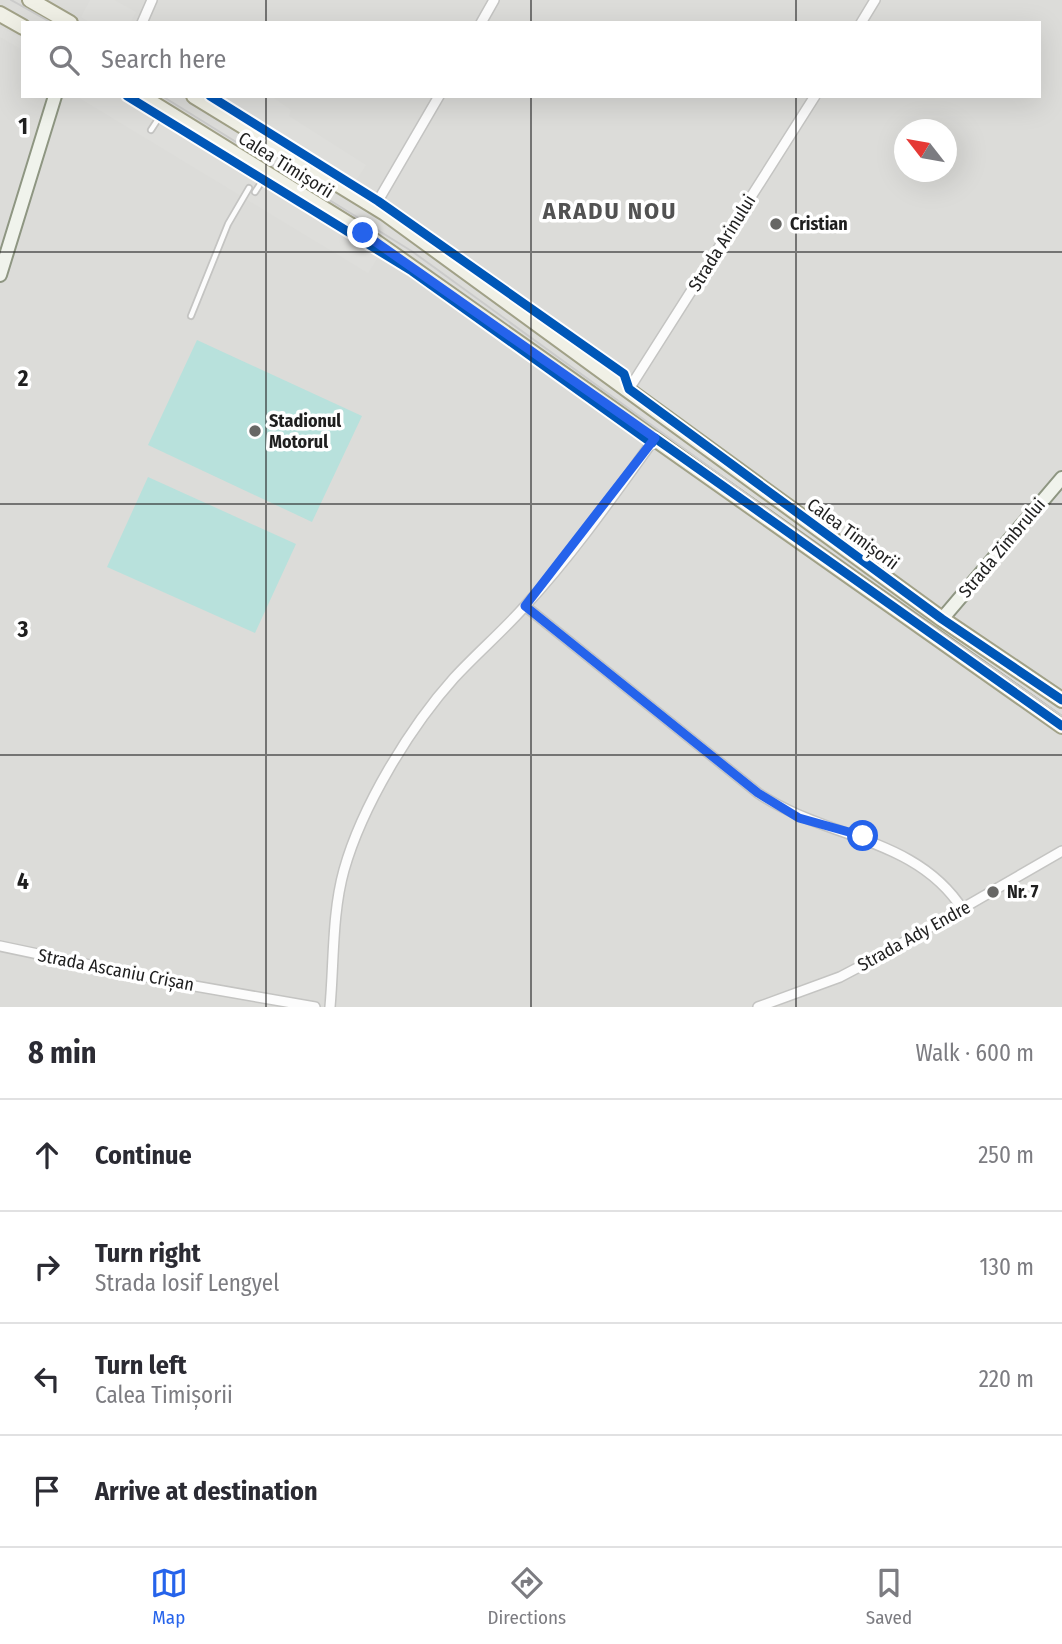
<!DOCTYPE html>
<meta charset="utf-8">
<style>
body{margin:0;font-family:"Fira Sans Condensed",sans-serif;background:#f2f2f3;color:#2b2b33}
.compass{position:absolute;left:894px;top:119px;width:63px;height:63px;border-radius:50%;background:#fff;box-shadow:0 7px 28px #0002;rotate:301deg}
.stop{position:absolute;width:21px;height:21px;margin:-16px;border:5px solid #2563eb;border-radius:50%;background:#fff}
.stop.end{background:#2563eb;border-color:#fff;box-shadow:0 2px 7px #0008}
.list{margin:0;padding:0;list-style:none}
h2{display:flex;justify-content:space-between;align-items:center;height:91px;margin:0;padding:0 28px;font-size:30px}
h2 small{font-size:23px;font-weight:400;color:#7c7c81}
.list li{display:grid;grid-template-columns:46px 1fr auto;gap:21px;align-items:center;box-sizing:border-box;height:112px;padding:0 28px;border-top:2px solid #e1e1e2}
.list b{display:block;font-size:26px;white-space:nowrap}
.list p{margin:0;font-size:23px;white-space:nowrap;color:#7c7c81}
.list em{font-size:23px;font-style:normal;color:#7c7c81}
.icon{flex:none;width:38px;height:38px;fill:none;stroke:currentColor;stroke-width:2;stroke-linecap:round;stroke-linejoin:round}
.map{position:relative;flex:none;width:1062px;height:1007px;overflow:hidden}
.search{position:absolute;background:#fff;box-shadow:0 7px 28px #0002;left:21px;right:21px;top:21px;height:77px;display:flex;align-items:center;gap:18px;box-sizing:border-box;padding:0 24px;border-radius:0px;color:#7c7c81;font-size:26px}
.sheet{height:539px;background:#fff}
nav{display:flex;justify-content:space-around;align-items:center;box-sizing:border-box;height:98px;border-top:2px solid #e1e1e2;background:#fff;font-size:19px;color:#7c7c81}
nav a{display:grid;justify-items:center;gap:4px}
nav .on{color:#2563eb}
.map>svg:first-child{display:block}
.residential{fill:#dcdcd9;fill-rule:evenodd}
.pitch{fill:#b8e1dc}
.parking{fill:#dededb}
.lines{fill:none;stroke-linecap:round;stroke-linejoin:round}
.lane-casing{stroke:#c4c4c2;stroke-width:8}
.street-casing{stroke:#c4c4c2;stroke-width:12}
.secondary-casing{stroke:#8e9682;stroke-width:16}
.primary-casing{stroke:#a1a187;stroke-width:18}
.lane{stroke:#fcfcfc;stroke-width:4.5}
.street{stroke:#fcfcfc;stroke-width:9}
.secondary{stroke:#f0f3ec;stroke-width:12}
.primary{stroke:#f0f0e6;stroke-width:14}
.tram{stroke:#cbcbca;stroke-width:2}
.cycleway-casing{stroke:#fff;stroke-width:13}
.cycleway{stroke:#0057b8;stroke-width:9}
.route{stroke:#2563eb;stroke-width:9}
.grid{fill:none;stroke:#1f1f1f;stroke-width:2;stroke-opacity:0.55}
.poi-dot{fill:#676765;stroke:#fff;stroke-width:2.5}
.labels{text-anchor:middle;stroke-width:7;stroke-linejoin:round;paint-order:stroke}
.street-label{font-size:18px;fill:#1f1f1f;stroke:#fff}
.poi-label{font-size:18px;font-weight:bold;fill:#1f1f1f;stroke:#fff;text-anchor:start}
.district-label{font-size:24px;font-weight:bold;letter-spacing:2px;fill:#525252;stroke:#fff}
.grid-label{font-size:23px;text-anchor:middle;font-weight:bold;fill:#1f1f1f;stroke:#fff;stroke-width:7;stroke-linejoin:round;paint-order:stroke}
</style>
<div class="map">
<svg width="1062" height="1007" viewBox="0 0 1062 1007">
<rect width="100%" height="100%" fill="#edede8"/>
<path class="residential" d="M0,0H1062V1007H0ZM23,23H1039V96H23ZM904,130H946V172H904Z"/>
<path class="pitch" d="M197,340L362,416L312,522L148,445Z
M148,477L296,544L255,633L107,567Z"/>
<path class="parking" d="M90,0H114L136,12L130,23H91L81,17Z
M0,27L23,39V50L0,37Z
M76,96H121L380,254L368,273Z
M213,96H271L291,110L289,116L366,165L353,185Z"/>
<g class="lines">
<defs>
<path id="lane" d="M151,130L162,113
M255,192L266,175
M191,316L228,224L249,188"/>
<path id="street" d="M142,23L152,0
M481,23L494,0
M861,23L875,0
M375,206L439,96
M629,389L815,96
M525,606L758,793C825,839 916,836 963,910
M0,946L166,981L315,1007
M330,1007C334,962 332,913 344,870C362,806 410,727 454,678C477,653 503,631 525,606C573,554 614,495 655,438
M758,1007L840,977L878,957L1062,851"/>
<path id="secondary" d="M0,275L55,96
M942,619L1062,478"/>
<path id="primary" d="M30,0L70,23
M0,14L23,27
M141,96L363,233L1062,726
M194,96L385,213L942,619L1062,700"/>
</defs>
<use href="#lane" class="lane-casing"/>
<use href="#street" class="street-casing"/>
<use href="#secondary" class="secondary-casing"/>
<use href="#primary" class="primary-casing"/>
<use href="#lane" class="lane"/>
<use href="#street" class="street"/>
<use href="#secondary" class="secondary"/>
<use href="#primary" class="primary"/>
<path class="tram" d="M11,0L52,23
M162,96L413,252L861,577L1062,716"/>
<defs>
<path id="cycleway" d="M127,96L412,271L652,443
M210,96L378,201L624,374L629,389L942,619L1062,700
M655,438L1062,726"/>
</defs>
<use href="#cycleway" class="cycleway-casing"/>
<use href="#cycleway" class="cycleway"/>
</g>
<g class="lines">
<path class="route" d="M363,233L655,438L525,606L758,793L799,818L863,836"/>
</g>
<path class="grid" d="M266,0V23M531,0V23M796,0V23M266,96V1007M531,96V1007M796,96V1007M0,252H1062M0,504H1062M0,755H1062"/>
<g class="poi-dot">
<circle cx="776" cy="224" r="7"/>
<circle cx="255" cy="431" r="7"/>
<circle cx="993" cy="892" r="7"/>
</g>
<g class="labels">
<g class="street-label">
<text transform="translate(286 165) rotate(32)" y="6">Calea Timișorii</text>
<text transform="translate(722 243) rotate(-58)" y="6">Strada Arinului</text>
<text transform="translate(853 534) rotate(36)" y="6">Calea Timișorii</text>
<text transform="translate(1002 548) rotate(-50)" y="6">Strada Zimbrului</text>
<text transform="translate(914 936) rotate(-29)" y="6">Strada Ady Endre</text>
<text transform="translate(116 970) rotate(11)" y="6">Strada Ascaniu Crișan</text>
</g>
<g class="poi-label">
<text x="790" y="230">Cristian</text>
<text x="269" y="427">Stadionul<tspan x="269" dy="21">Motorul</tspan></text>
<text x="1007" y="898">Nr. 7</text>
</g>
<g class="district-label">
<text x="610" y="219">ARADU NOU</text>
</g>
</g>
<g class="grid-label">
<text x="23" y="134">1</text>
<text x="23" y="386">2</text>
<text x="23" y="637">3</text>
<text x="23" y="889">4</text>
</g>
</svg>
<svg class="compass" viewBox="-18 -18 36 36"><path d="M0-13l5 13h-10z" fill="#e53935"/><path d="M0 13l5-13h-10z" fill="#7c7c81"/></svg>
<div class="stop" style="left:863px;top:836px"></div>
<div class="stop end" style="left:363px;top:233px"></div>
<div class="search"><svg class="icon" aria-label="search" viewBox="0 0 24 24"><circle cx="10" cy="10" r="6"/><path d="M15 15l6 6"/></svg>Search here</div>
</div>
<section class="sheet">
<h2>8 min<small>Walk · 600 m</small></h2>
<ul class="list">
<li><svg class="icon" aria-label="ahead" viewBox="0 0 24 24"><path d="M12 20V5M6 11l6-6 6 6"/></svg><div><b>Continue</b></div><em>250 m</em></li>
<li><svg class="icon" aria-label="right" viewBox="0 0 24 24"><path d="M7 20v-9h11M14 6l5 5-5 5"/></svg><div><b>Turn right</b><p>Strada Iosif Lengyel</p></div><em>130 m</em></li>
<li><svg class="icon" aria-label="left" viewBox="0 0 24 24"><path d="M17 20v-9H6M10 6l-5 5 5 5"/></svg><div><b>Turn left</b><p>Calea Timișorii</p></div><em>220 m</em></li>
<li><svg class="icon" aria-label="arrive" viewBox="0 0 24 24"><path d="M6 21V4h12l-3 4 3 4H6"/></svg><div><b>Arrive at destination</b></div></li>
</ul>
</section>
<nav>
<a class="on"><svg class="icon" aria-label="map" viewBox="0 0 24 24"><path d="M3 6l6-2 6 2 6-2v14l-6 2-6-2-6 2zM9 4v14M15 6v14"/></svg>Map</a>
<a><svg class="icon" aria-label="directions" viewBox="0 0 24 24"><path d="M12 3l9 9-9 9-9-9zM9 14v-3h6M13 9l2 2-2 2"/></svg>Directions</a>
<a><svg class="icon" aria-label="saved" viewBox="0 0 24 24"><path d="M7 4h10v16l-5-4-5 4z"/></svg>Saved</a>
</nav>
